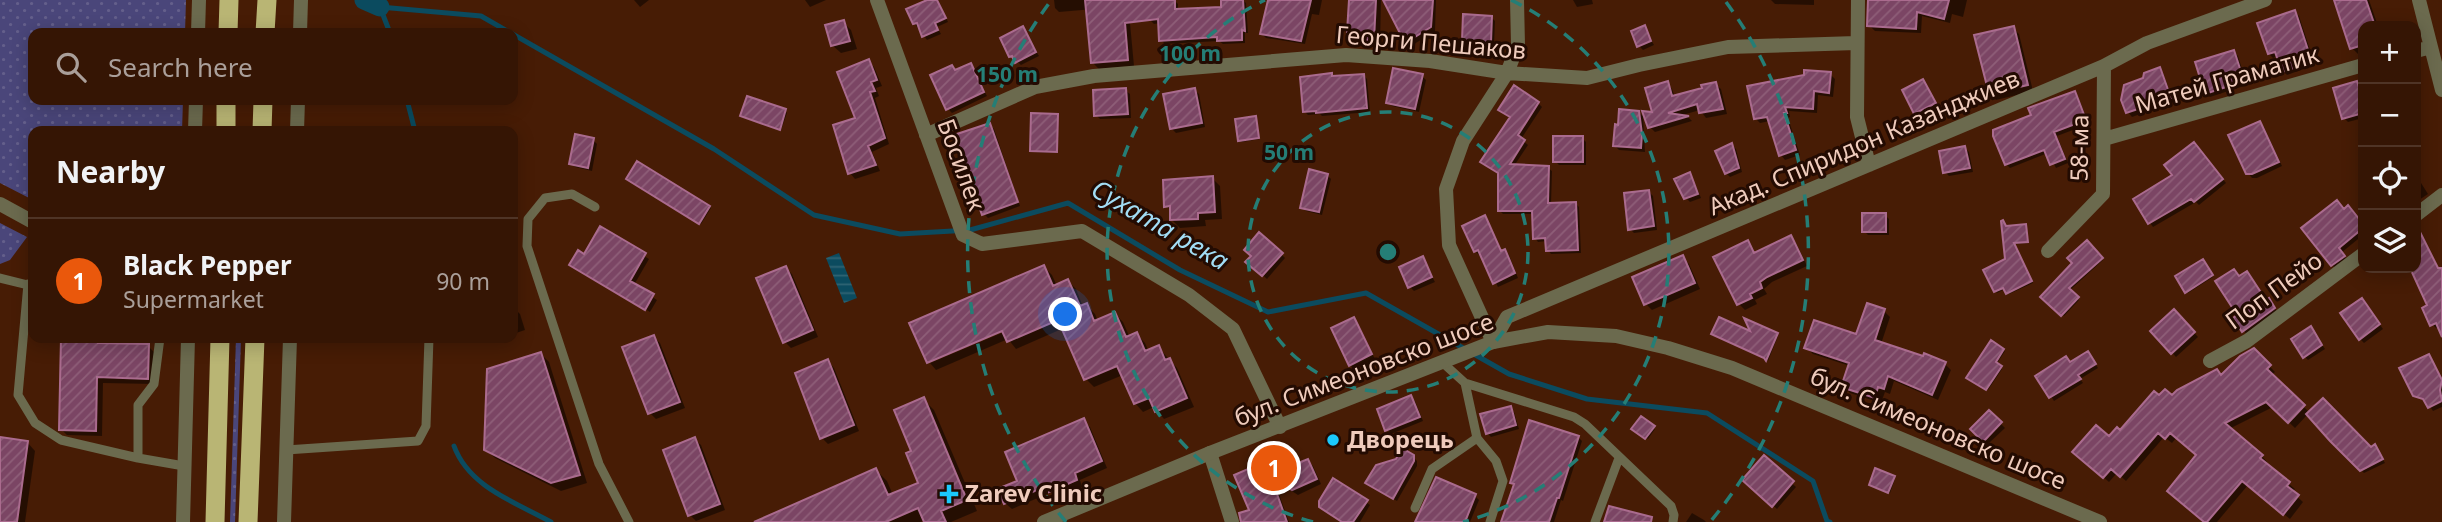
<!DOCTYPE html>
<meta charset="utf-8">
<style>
body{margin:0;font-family:"Noto Sans",sans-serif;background:#402213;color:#f1f3f6}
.controls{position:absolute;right:21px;top:21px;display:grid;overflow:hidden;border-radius:14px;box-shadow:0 4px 18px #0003}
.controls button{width:63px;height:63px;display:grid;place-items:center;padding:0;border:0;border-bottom:2px solid #4f3426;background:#351504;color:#f1f3f6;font:35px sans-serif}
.you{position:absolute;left:1066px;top:315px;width:24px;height:24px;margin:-18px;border:5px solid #fff;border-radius:50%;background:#1a73e8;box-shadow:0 0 0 10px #1a73e833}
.badge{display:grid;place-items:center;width:46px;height:46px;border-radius:50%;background:#ea580c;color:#fff;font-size:23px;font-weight:700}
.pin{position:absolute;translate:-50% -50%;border:4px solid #fff;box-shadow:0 2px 7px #0006}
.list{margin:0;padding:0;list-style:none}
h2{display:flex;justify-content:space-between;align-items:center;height:91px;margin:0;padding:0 28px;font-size:30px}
h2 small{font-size:23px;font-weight:400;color:#aa9f9a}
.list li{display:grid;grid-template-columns:46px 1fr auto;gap:21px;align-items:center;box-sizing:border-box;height:126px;padding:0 28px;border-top:2px solid #4f3426}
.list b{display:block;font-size:26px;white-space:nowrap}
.list p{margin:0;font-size:23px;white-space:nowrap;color:#aa9f9a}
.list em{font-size:23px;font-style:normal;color:#aa9f9a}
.icon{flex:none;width:38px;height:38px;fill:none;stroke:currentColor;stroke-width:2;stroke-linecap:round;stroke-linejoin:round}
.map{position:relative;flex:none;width:2442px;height:522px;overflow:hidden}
.search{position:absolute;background:#351504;box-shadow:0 4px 18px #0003;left:28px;top:28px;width:490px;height:77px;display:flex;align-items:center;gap:18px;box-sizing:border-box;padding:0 24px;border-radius:14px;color:#aa9f9a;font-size:26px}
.panel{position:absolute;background:#351504;box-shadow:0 4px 18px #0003;left:28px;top:126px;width:490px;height:217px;border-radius:14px}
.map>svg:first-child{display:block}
.grass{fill:url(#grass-dots)}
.water{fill:url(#water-rules)}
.shadow{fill:#0007}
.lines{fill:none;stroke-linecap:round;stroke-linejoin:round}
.stream{stroke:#0b4b5f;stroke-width:5}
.canal{stroke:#0b4b5f;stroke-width:19}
.building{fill:url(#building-hatch);stroke:#aa6b8e;stroke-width:2}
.service{stroke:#6b6a4e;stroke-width:9}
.minor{stroke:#6b6a4e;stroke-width:14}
.tertiary{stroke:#6b6a4e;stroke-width:14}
.trunk{stroke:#b9b574;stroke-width:19}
.ring{fill:none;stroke:#257e76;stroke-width:3.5;stroke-dasharray:12 9}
.poi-dot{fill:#1bc9fc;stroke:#230b02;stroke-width:2.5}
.labels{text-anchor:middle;stroke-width:6;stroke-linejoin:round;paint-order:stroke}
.street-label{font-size:24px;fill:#efcbbc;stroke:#230b02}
.poi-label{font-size:24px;font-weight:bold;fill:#efcbbc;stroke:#230b02;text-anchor:start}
.water-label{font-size:26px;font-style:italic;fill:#a2ddf5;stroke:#230b02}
.centre{fill:#257e76;stroke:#230b02;stroke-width:3.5}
.ring-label{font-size:21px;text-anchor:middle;font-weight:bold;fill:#257e76;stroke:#230b02;stroke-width:6;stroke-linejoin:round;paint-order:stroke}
</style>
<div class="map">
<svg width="2442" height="522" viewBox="0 0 2442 522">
<defs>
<pattern id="grass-dots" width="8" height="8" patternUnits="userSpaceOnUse" patternTransform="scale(1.75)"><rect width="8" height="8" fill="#4a467a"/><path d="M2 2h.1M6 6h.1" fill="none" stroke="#645f8b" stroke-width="1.8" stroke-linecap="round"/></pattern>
<pattern id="water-rules" width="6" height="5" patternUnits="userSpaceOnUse" patternTransform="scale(1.75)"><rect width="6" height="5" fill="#0b4b5f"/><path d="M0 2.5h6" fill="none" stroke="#2f6474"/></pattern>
<pattern id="building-hatch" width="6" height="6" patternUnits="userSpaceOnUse" patternTransform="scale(1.75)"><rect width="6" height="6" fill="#7b4564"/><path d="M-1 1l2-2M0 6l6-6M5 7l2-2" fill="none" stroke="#8e5e78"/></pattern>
</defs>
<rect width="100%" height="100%" fill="#471c05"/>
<path class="grass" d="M0,0H186L185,33H33V100H183L182,131H33V200L0,183Z
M0,223L27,237L10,260L0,264Z
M236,338H241L235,522H230Z"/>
<path class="water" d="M839,253L857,298L844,303L826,258Z"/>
<path class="shadow" d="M634,0H649L640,7Z
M805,0H826L810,7Z
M931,0L939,2L948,22L937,27L941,34L927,40L914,23Z
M1054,0H1093L1094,9L1059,12L1055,8Z
M1174,0L1178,4V11L1223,8V0H1243L1246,3L1248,33H1245V43L1223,44L1219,41L1165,44L1161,40L1160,23L1154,24L1150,20Z
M1270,0H1322L1319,15L1312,14L1305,44L1266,38L1262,34Z
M1350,0H1381L1380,46H1368L1362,38H1355L1349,32Z
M1385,0H1436L1435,31L1411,46Z
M1573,0H1592L1593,4L1577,7Z
M1771,0H1814V5L1775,4Z
M1869,0H1967L1963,17L1952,14L1950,23L1922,16L1921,33L1875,31L1869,25Z
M2346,0H2369L2378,26H2363V53L2358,54L2352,48Z
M2295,12L2299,16L2315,65L2287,75L2283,71L2278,56L2273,58L2269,54Z
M1123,17L1130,23L1134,66L1099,69L1093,63Z
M1491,17L1495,21L1494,46L1468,44L1464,40Z
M843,22L851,30L857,49L841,53L832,45Z
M1644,28L1654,45L1643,50L1639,46Z
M2013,28L2019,34L2033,91L1996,100L1990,93Z
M1023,29L1039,56L1021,65L1011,56Z
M2234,52L2238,56L2247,85L2210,97L2206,93Z
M869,62L874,67L882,86L876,88L879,96L875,98L889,144L872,152L880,171L855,179L850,173Z
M970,65L987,96L952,113L948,109L956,72Z
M2159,69L2163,73L2174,102L2132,117L2128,112L2123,100L2144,80Z
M1830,74L1835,79L1833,97L1818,95L1817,113L1789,111L1790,117L1788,118L1800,155L1785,160L1781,155L1770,121L1760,123L1756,119Z
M1363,75L1367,79L1370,112L1322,116L1320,114L1308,115L1304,111L1334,78Z
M1422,76L1426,80L1419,112L1392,106L1388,102Z
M1923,81L1938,107L1920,117L1916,113Z
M1667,83L1672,89L1675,97L1715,84L1721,89L1727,114L1706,118L1700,110L1679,116L1688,117L1692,121L1655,132L1650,127Z
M2357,83L2363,95V118L2348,122L2344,118Z
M1125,90L1130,94L1131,118L1100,119L1096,115Z
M1194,90L1199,94L1205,127L1176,133L1172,129Z
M2074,93L2078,97L2089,124L2057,136L2068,163L2056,168L2048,153L2010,168L2006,164L2033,116Z
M1538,103L1542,107L1521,139L1528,145L1514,166L1548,168L1552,171L1551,204L1575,203L1579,207L1581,253L1551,254L1548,250L1547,241L1538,242L1535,238L1534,214H1503L1499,210L1500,174L1486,165Z
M785,111L787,113L781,130L743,117Z
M1638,112L1643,116L1645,152L1619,150L1615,146Z
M1057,116L1058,153L1034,152L1032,150Z
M1255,118L1260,139L1242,142L1240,140Z
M2260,123L2264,127L2282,166L2257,178H2252L2248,173Z
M990,125L994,129L1020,206L988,218L984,214Z
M1582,138L1586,142V165H1559L1555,161Z
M593,140L597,144L592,171L575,167L571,163Z
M1732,145L1736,149L1742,172L1730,177L1726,173Z
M1965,148L1969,152L1973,172L1949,176L1945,172Z
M2198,148L2226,183L2199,205L2196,202L2153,227L2150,223L2175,176Z
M1327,175L1331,179L1322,215L1306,211L1302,207Z
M1689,175L1693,179L1701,198L1690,202L1686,198Z
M2416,175L2428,194L2416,202Z
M1212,178L1220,186L1222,219L1205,220L1206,226L1180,228L1172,220V211L1166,206Z
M629,180L709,207L711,208L701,224Z
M1649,192L1653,196L1657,230L1634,233L1630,229Z
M2344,210L2352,211L2363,226V235L2341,253L2347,260L2336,269L2332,265Z
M1885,215L1889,219V235H1868L1864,231Z
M1484,218L1488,222L1502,253L1505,251L1509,255L1518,278L1498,287L1481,254L1479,255L1475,251Z
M2026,225L2029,243L2014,244L2033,283L2009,294L2005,289L1997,293L1996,291L2007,260L2006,227Z
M600,229L649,259L634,285L657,300L650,312L576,269Z
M2419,233L2442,274V326L2436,328L2432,324L2439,291L2416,253V235Z
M1790,238L1796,243L1807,266L1772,282L1764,289L1767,294L1755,300L1757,304L1745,310L1739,304L1748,242L1756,254Z
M2087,242L2103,260L2069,291L2079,300L2064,316L2043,297L2074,263Z
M1281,254L1285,258L1267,279L1248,262L1253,256Z
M1682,257L1689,264L1700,289L1652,310L1646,304Z
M1422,258L1435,282L1414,291L1410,287Z
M2204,263L2213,277L2188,293L2187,292Z
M1044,267L1052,275L1057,286L1068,281L1076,289L1083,307L1087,306L1095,314L1098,321L1115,314L1123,322L1130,338L1137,334L1145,343L1149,352L1158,347L1177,368L1194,407L1164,419L1154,407L1143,412L1135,403L1123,375L1094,387L1086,379L1064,328L1016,349L1008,339L936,370L930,363L1011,329L1009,326L928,362L912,324Z
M786,268L792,274L818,337L791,348L785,342Z
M2266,302L2272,304L2277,312L2247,335L2235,318Z
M2365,304L2383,329L2364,343L2360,339Z
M516,310L520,314L525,330L513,334V311Z
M1884,311L1890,317L1881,344L1945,364L1951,370L1938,400L1894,381L1890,394L1885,392L1881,403L1850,393L1843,386L1850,366L1813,354L1806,347L1857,337Z
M2174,311L2198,337L2176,357L2152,331Z
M1354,319L1375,359L1354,369L1350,365Z
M2314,333L2325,349L2308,360L2304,356Z
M1754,334L1778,336L1768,361L1766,359Z
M654,337L660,343L685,408L656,419L650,413Z
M63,338H104V345L148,346L154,352L153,384L103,383L102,436L67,435L61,429Z
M2003,350L2005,351L1996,365L2002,369L1988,390L1970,379Z
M2254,350L2275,372L2271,375L2310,413L2370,449L2375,446L2385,463L2364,473L2308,414L2295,428L2273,407L2229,429L2262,456L2267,462L2265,464L2295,489L2292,492L2303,502L2290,519L2248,485L2217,522H2205L2198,455L2177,437L2172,443L2164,437L2126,481L2117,473L2109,482L2080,457L2121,433L2159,398H2172L2222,376Z
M541,354L549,362L587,483L561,491L495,458L486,450Z
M2428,356L2442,379V407L2433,411L2426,401L2415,395Z
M2091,357L2098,368L2080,379L2083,383L2054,401L2038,376Z
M828,361L834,368L859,431L828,444L822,438Z
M1411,397L1415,401L1423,421L1391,434L1387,430Z
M923,399L934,410L977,511L951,522H926L925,520L920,522H759L876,470L887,481L893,495L920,484L913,452Z
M1510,408L1514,412L1519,429L1491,437L1487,433Z
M1989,412L2005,428L1988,444L1973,429Z
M1641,418L1655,429L1648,439L1634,428Z
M1084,421L1090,427L1107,468L1080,480L1082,487L1057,498L1052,492L1012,509L1005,503L1020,482Z
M1578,437L1582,441L1563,501L1561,500L1554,522H1502L1515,485L1512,482Z
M0,439L27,442L35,451L25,522H0Z
M694,439L701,445L725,510L696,521L690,515Z
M1413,457L1417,461V466L1397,501L1367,483L1397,461Z
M1764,458L1796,487L1777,509L1744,480Z
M1276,459L1281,464L1289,461L1295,466L1308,461L1313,466L1321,484L1298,495L1274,480L1289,522H1244Z
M1894,478L1895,479L1890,493L1872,486Z
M1334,480L1370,505L1360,522H1343L1318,505Z
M1437,480L1475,496L1479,500L1470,522H1418Z
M1692,513L1704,520L1706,522H1686Z"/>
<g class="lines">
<path class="stream" d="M390,33L380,7L481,16L714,149L814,215L900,234L970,230L1068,203L1180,270L1268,312L1366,293L1509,374L1587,399L1707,413L1813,481L1827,521L1830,522
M407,100L415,131
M454,446C469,487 515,502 551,522"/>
<path class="canal" d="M364,0L380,7"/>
</g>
<path class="building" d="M927,0H937L946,18L935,23L938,30L922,37L917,23L913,24L906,9Z
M1085,0H1175V9L1221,7V0H1243L1245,31L1242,30V40L1217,41V37L1159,41L1158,19L1125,23L1128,60L1091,63Z
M1268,0H1311L1301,41L1260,34Z
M1349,0H1376L1374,40H1360V33L1347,32Z
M1383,0H1433L1431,27L1405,43Z
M1868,0H1949L1944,19L1917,12L1916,29L1867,26Z
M2334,0H2366L2375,26H2363V45L2350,49Z
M2295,10L2312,62L2282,72L2275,52L2268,54L2257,23Z
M1463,14L1492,16L1491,42L1462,41Z
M844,20L850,41L831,46L825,25Z
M1645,25L1651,41L1637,47L1631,31Z
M1023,26L1036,52L1015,63L1012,56L1009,57L1000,38Z
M2014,26L2028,85L1989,94L1974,35Z
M2234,50L2244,81L2205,94L2195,62Z
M869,59L877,80L871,82L875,91L870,92L885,138L868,146L876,165L848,174L833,125L855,118L837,72Z
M971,63L984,92L946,110L930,75L952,65L955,70Z
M2160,67L2171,98L2126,113L2121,100L2124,85L2143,78L2144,73Z
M1393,68L1423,74L1415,109L1386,103Z
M1804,70L1831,72L1829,93L1814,91L1813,109L1785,107L1787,113H1784L1796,150L1779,156L1767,117L1754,119L1747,86L1804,75Z
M1332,73V76L1364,74L1367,108L1316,113V111L1303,112L1300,77Z
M1923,79L1936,103L1914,114L1902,90Z
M1668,81L1672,96L1702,88L1701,85L1716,82L1723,109L1699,113L1697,104L1668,113L1689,116L1648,128L1642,111L1652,112L1645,88Z
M2357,81L2363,101V113L2342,119L2333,88Z
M1514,85L1539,102L1518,135L1525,140L1510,164L1549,166L1548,203L1576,202L1578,250L1546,251L1545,238L1533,239L1532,211H1498V173L1480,162L1510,117L1498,110Z
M1126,88L1128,114L1094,116L1093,90Z
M1195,88L1202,123L1170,129L1163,94Z
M2075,91L2086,120L2054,132L2065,159L2050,165L2044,150L2005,165L1993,136V130L2031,115L2028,108Z
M747,96L786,109L780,130L740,116Z
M1619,109L1639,111L1642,134L1641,148L1613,146L1615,124L1618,125Z
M1031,113L1058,114L1057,152L1030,151Z
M1256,116L1259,138L1238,141L1235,119Z
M2260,121L2279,162L2252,174H2246L2228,135Z
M990,123L1018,202L982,215L954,135Z
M575,134L594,138L588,168L569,164Z
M1553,136H1583V162H1553Z
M2194,142L2223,179L2194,202L2191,199L2148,224L2133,199L2172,175L2164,165Z
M1732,143L1739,168L1725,174L1715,151Z
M1965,146L1970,168L1943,173L1939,151Z
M637,161L710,206L699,224L626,179Z
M1309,169L1328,174L1319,212L1300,208Z
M1690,172L1698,194L1684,199L1674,179Z
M1213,176L1215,212L1198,213V219L1170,220V206L1164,207L1163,180Z
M1649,190L1654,226L1628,230L1624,193Z
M2337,200L2344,209L2348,205L2363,224V228L2339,248L2345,256L2331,266L2301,228Z
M1862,213H1886V232H1862Z
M1485,215L1501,251L1505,249L1515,273L1493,284L1478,250L1474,252L1462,226Z
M2003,220L2006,226L2026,224L2028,242L2014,243L2032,281L2006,294L2003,288L1994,292L1983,270L2005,259L2001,221Z
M2416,224L2438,268H2442V337L2436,323L2430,326L2422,308L2427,305L2410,268H2416Z
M600,226L646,253L630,281L654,294L645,310L569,265L578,250L584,254Z
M1259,232L1283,253L1262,276L1245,262L1251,256L1244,250Z
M1791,235L1803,260L1767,277L1760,282L1762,288L1750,294L1752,298L1737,305L1713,257L1748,240L1754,253Z
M2087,240L2103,258L2069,288L2079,297L2061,316L2040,297L2072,263L2067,258Z
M1683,255L1695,283L1644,305L1632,277Z
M1423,256L1432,277L1408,288L1399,267Z
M2203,259L2213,275L2185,293L2175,276Z
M1044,265L1053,286L1068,279L1080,306L1087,303L1094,321L1115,312L1126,337L1137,332L1145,351L1159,345L1165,360L1170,358L1187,398L1155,412L1149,398L1134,404L1117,366L1084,380L1058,320L1007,342L1002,331L927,363L909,323Z
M786,266L813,330L783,343L756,278Z
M2234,269L2239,276L2247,271L2266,300L2269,298L2275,308L2242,332L2233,318L2237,315L2215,281Z
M2362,298L2380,324L2359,340L2340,313Z
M1867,303L1885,309L1875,340L1923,356L1924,353L1946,362L1932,395L1888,376L1884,389L1878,387L1875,398L1841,387L1849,363L1804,348L1814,320L1856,334Z
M2174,309L2195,332L2171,354L2150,331Z
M1354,317L1372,354L1349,366L1331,328Z
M1719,317L1750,331L1744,318L1778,333L1766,361L1764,358L1711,334Z
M2311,326L2322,345L2303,358L2291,339Z
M654,335L680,402L648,414L622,347Z
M61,338H98V343L149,344L148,379L97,377L96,431L59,430Z
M1991,340L2004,349L1996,362L2002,366L1986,390L1966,378Z
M2254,348L2271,365L2267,369L2305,405L2288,423L2266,402L2225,423L2263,455L2260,458L2290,482L2287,486L2299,495L2283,515L2242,481L2207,522H2204L2167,491L2196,455L2170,433L2165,439L2158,433L2120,477L2111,469L2103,478L2072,452L2096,425L2109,436L2117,427L2120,430L2154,391L2159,395L2165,389L2172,395L2177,390L2217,369L2221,375L2240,356Z
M2088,351L2096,364L2078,375L2081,379L2049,398L2035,376L2066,356L2070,362Z
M541,352L580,475L551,483L484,450L487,369Z
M2429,354L2442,380L2440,390L2442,401L2428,408L2423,399L2413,396L2399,368Z
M828,359L854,425L820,439L795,373Z
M1411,395L1420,417L1385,431L1377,409Z
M924,397L967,500L941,511L946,522H924L918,508L886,522H754L876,468L888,495L918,483L906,453L911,451L894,410Z
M2323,398L2371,447L2375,444L2383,459L2360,471L2330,441L2306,414Z
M1511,406L1516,425L1486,434L1480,414Z
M1989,410L2002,422L1983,442L1970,429Z
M1641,416L1655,426L1645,439L1631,429Z
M1084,418L1102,461L1075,473L1077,480L1049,492V485L1004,504L997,489L1017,481L1005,452Z
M1529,420L1579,436L1559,498H1557L1549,522H1501L1514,484L1510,483Z
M0,437L28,441L17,522H0Z
M695,437L720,504L688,516L663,450Z
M1402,448L1414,455V461L1393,499L1365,483L1376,465L1396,459Z
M1764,455L1794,481L1772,507L1742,480Z
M1276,457L1279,463L1289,459L1293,465L1308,459L1317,479L1292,490L1271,477L1287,522H1241L1239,513L1249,510L1234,475Z
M1875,468L1895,476L1888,493L1869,485Z
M1436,477L1476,494L1465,522H1415Z
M1333,478L1368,500L1353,522H1342L1319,507V501Z
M1609,506L1652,517L1651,522H1604Z"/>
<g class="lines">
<path class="service" d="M595,207L572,194L545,198L528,219L527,246L599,464L629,522
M0,278L32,286
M28,284L18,395L35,423L61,440L138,458L184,466
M1443,363L1465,383L1477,438L1496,461L1503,481L1490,522
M1465,383L1574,417L1585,424L1671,506L1674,515L1673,522
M286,450L418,441L426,426L429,338
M138,458V405L154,384L160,338
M1415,508L1432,469L1477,438
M1595,522L1619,458"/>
<path class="minor" d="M877,0L963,235L982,244L1082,231L1189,295L1233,329L1280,427
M1858,0L1857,117L1869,165
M2419,0L2442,90
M198,33L199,0
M300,33L301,0
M2416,51L2431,47
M195,131L196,100
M297,131L298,100
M926,135L1035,87L1094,76L1346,55L1430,61L1507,73L1587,78L1639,65L1728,47L1856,43
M2104,139L2363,65
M2416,215L2442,195
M2048,251L2103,194L2104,66
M1493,342L1507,317L2104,66L2147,43L2265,0
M1493,342L1449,245L1446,189L1463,141L1507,73L1518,45L1517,0
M2210,361L2247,341L2363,254
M1210,453L1232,522
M183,522L188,338
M284,522L290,338"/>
<path class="tertiary" d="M0,204L33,222
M1044,522L1210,453L1493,342L1548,332L1616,336L1668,348L1732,368L2100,522"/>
<path class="trunk" d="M228,33L229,0
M265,33L267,0
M226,131V100
M262,131L263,100
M215,522L220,338
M248,522L255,338"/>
</g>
<g class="ring">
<circle cx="1388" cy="252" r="140"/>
<path d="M1313 522A280 280 0 0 1 1265 0M1511 0A280 280 0 0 1 1463 522"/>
<path d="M1066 522A420 420 0 0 1 1050 2M1726 2A420 420 0 0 1 1710 522"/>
</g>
<g class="poi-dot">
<circle cx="1333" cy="440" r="7"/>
<path d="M945.5 483.5h7v7h7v7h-7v7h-7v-7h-7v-7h7z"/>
</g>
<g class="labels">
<g class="street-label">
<text transform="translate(1431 43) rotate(5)" y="8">Георги Пешаков</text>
<text transform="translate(2227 80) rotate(-16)" y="8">Матей Граматик</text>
<text transform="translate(1864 143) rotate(-23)" y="8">Акад. Спиридон Казанджиев</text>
<text transform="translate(2080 148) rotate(-89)" y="8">58-ма</text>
<text transform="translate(961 165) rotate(70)" y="8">Босилек</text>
<text transform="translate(2274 291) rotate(-36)" y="8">Поп Пейо</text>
<text transform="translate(1364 370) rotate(-21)" y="8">бул. Симеоновско шосе</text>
<text transform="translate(1938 429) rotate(23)" y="8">бул. Симеоновско шосе</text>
</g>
<g class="poi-label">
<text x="1347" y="448">Дворець</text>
<text x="965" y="502">Zarev Clinic</text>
</g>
<g class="water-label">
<text transform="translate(1160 225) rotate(30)" y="9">Сухата река</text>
</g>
</g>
<circle cx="1388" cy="252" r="10" class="centre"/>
<g class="ring-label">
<text x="1190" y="61">100 m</text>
<text x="1007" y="82">150 m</text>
<text x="1289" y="160">50 m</text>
</g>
</svg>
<div class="controls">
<button>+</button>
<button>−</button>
<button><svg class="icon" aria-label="locate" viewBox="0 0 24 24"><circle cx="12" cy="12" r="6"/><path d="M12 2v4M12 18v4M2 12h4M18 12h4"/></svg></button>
<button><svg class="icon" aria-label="layers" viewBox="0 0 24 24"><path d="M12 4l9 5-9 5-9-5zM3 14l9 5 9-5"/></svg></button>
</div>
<div class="you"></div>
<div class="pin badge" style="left:1274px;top:468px">1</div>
<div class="search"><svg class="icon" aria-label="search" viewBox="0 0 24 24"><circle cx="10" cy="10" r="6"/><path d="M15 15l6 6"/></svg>Search here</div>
<section class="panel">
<h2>Nearby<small></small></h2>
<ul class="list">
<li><span class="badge">1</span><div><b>Black Pepper</b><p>Supermarket</p></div><em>90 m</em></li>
</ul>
</section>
</div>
